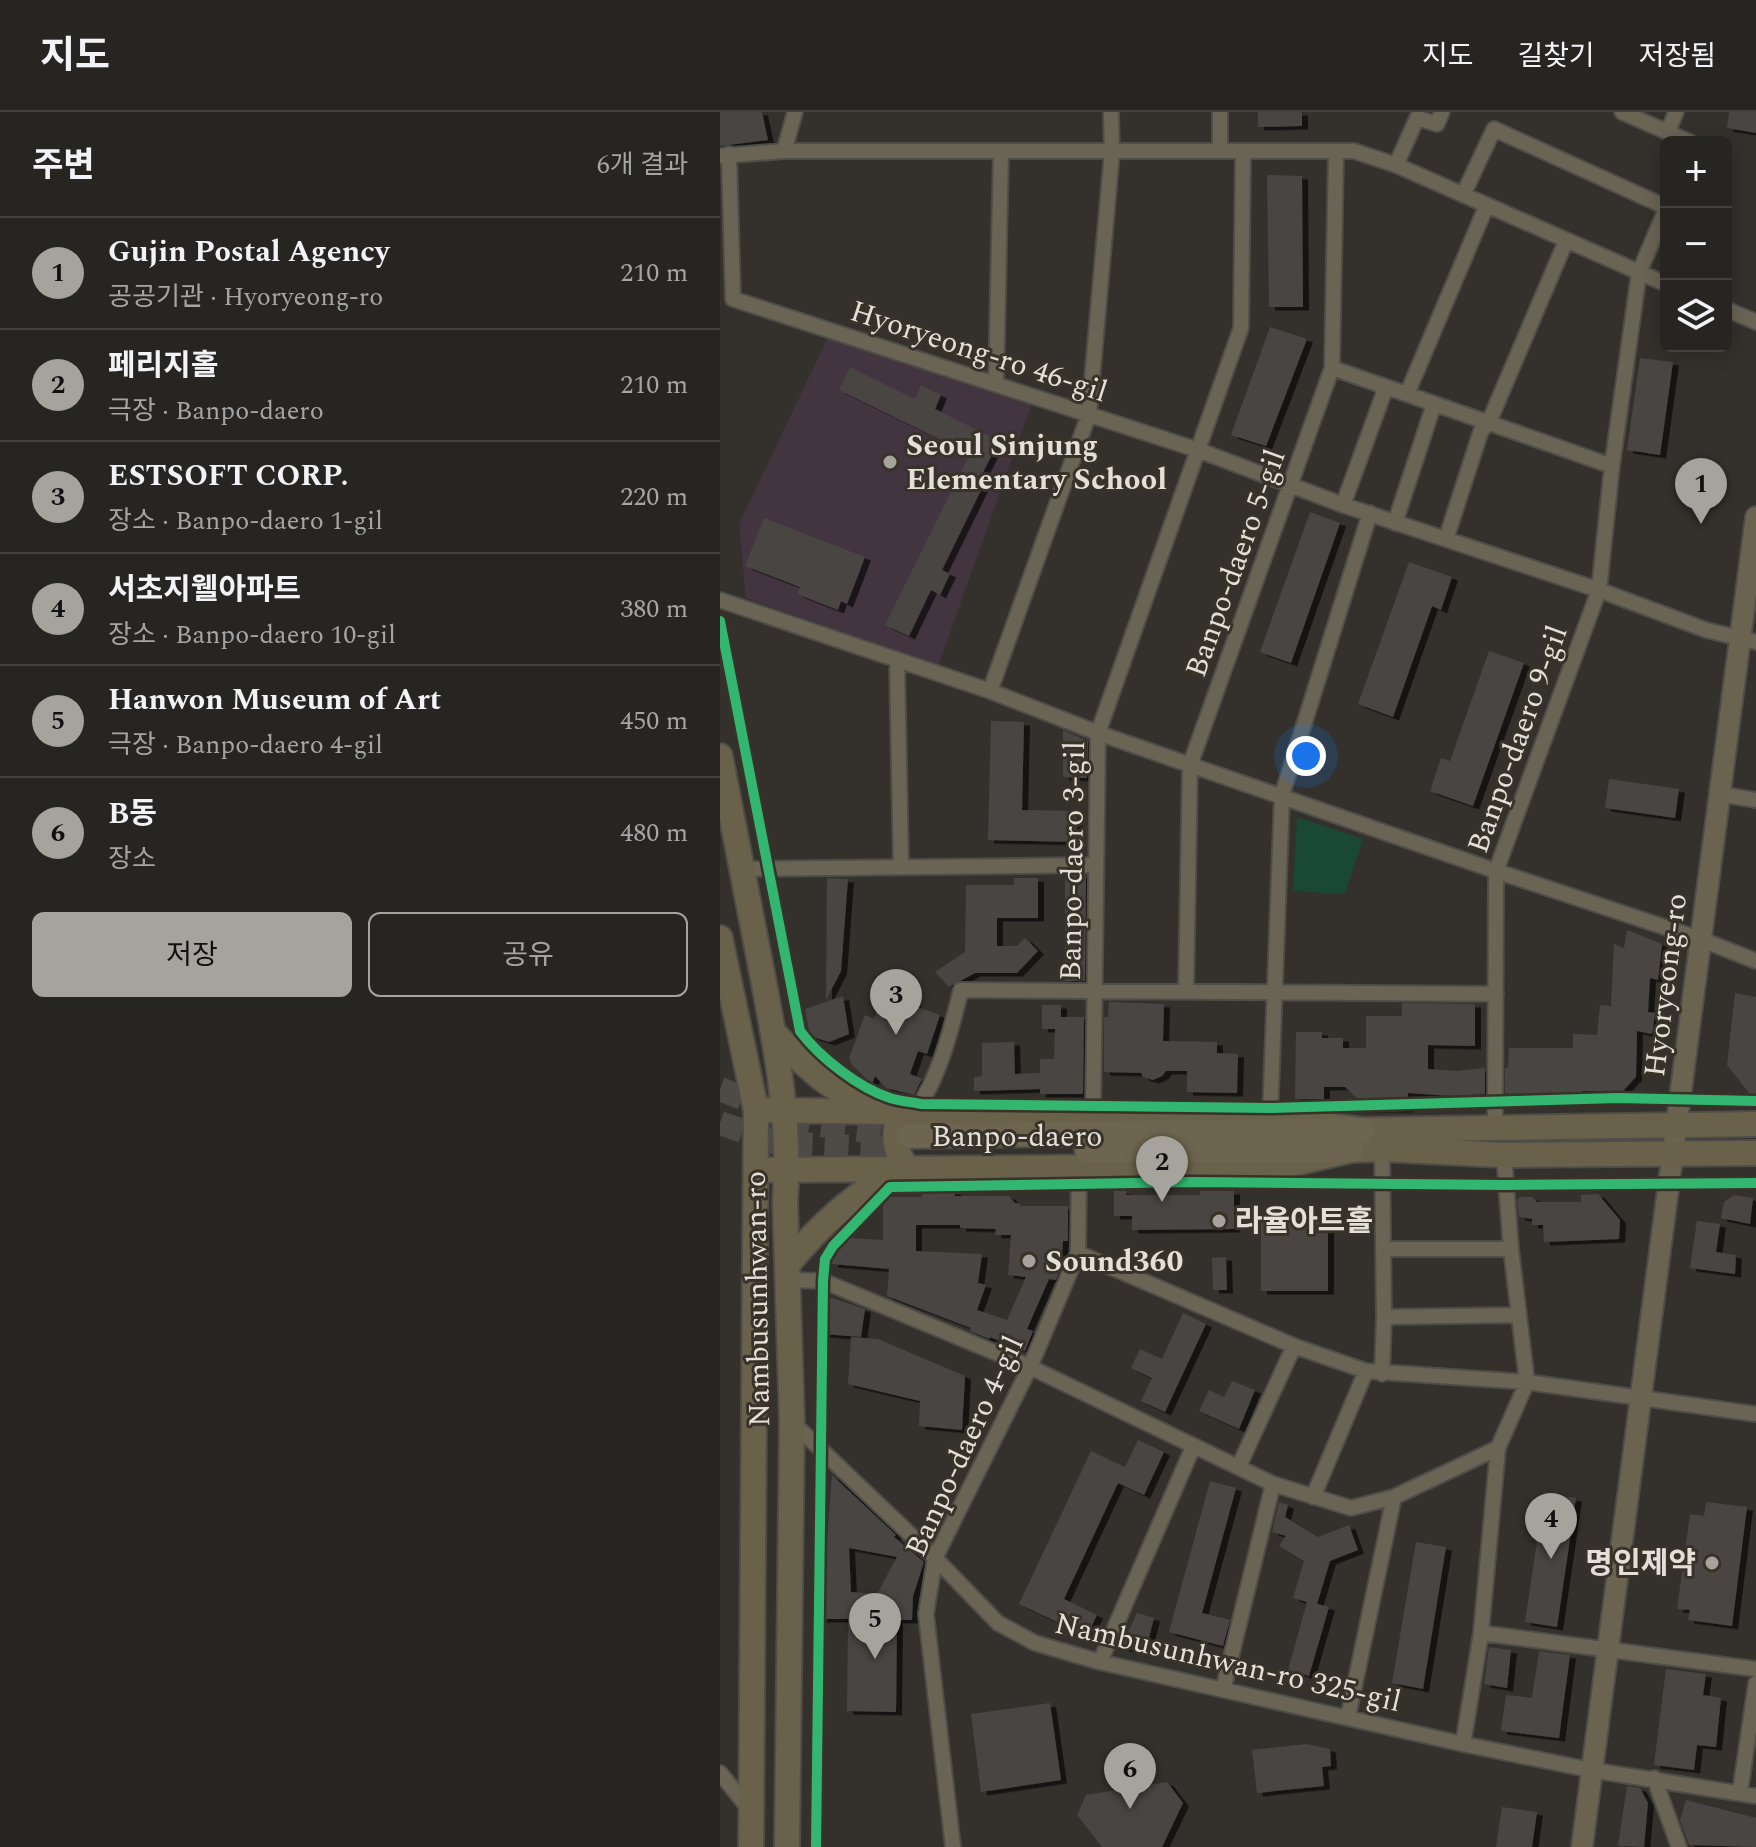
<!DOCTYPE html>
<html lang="ko">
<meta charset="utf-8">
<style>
body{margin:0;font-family:Spectral,"Noto Sans KR",serif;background:#2f2d2a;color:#f1f3f6}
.controls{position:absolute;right:24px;top:24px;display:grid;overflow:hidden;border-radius:12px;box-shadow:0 4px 20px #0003}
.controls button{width:72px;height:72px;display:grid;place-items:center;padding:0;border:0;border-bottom:2px solid #43423f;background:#272521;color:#f1f3f6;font:40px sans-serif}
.you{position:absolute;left:586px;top:644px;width:28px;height:28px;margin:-20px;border:6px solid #fff;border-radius:50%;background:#1a73e8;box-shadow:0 0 0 12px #1a73e833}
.badge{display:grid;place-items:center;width:52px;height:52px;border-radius:50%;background:#a6a39d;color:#111;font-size:26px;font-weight:700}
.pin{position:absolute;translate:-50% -66px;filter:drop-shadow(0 2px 4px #0008)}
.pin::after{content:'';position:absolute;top:42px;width:28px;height:24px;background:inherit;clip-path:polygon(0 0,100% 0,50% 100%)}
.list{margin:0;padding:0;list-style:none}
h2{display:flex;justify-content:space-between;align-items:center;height:104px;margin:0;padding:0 32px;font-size:34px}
h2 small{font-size:26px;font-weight:400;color:#a4a5a5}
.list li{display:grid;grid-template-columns:52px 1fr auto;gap:24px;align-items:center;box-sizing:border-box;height:112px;padding:0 32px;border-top:2px solid #43423f}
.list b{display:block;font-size:30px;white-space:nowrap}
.list p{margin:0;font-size:26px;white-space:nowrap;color:#a4a5a5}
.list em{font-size:26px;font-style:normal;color:#a4a5a5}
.actions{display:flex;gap:16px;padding:24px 32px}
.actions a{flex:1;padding:18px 0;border:2px solid #a6a39d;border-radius:12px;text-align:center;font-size:28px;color:#a6a39d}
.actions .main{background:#a6a39d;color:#111}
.icon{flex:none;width:44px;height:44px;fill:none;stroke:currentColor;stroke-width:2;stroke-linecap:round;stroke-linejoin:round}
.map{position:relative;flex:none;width:1036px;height:1735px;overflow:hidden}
header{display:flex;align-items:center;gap:48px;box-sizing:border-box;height:112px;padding:0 40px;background:#272521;border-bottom:2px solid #43423f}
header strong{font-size:38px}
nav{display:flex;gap:44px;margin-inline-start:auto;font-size:28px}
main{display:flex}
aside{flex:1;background:#272521}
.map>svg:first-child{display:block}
.education{fill:#43353f}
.green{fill:#194835}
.building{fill:#484543;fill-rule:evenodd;filter:url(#shadow)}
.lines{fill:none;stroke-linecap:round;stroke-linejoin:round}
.trunk-tunnel{stroke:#4e4b46;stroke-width:24;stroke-dasharray:24 12;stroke-linecap:butt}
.minor-casing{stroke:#4f4d49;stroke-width:18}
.secondary-casing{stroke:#4f4d49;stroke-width:24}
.primary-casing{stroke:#4f4d49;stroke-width:28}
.trunk-casing{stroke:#4f4d49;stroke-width:28}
.minor{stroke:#6a6455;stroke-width:14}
.secondary{stroke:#6a6350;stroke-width:20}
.primary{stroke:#69614a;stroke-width:24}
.trunk{stroke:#6d654f;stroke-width:24}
.cycleway-casing{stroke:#383229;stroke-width:15}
.cycleway{stroke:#33b770;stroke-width:10}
.poi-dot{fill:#a6a39d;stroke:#383229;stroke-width:3}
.labels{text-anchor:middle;stroke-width:6;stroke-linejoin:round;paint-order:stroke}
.street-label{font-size:30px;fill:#e3e0da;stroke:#383229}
.poi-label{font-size:30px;font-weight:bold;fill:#e3e0da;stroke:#383229;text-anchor:start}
</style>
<header>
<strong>지도</strong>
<nav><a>지도</a><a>길찾기</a><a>저장됨</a></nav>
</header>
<main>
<aside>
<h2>주변<small>6개 결과</small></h2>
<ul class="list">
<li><span class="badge">1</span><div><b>Gujin Postal Agency</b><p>공공기관 · Hyoryeong-ro</p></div><em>210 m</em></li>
<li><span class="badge">2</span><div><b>페리지홀</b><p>극장 · Banpo-daero</p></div><em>210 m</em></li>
<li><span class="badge">3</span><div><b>ESTSOFT CORP.</b><p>장소 · Banpo-daero 1-gil</p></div><em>220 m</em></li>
<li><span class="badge">4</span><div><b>서초지웰아파트</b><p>장소 · Banpo-daero 10-gil</p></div><em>380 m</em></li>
<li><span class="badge">5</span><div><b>Hanwon Museum of Art</b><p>극장 · Banpo-daero 4-gil</p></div><em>450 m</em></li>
<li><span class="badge">6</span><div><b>B동</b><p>장소</p></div><em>480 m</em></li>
</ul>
<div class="actions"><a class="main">저장</a><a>공유</a></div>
</aside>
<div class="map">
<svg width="1036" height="1735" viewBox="0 0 1036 1735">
<defs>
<filter id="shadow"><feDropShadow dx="6" dy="3.5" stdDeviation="0" flood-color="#0009"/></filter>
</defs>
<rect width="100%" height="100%" fill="#34312c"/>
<path class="education" d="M111,219L313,288L218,554L26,486L19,412Z"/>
<path class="green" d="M577,705L643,727L625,782L573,779Z"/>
<path class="building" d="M0,0H42L48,28L0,34Z
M538,0H582V14L538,15Z
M1009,0H1036V21L1007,16Z
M547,63L582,64L583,195H549Z
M550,215L587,227L546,334L511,323Z
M920,246L953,250L940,343L907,338Z
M130,255L195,287L201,273L221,283L215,297L279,329L260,366L266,368L222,458L230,462L220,483L211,478L189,524L165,513L250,342L119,278Z
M590,400L620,411L571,551L540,540Z
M44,406L145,445L127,492L121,489L118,498L77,482L80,475L25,454Z
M689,450L732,465L721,498L712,494L673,605L638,592Z
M769,539L804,551L753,694L710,679L721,646L730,649Z
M271,609L304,610L302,698L357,699L356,730L268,728Z
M343,618L368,629L367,666L343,665Z
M889,667L959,677L955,706L885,696Z
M345,763H366L365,869H345Z
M107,766L128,767L121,859L106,888Z
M294,766H318V806H277V834H297L305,826L318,839L297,861H255L229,875L215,860L245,840L246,773H294Z
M907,818L942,832L938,868L930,866L928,900L935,901L932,922L917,919L916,965L903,979H862V985L788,984V981H785V956H788L789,936H853V922L877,923L880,893L891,894L894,832L904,836Z
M182,881L200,896L220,903L207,942L198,939L190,962L202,967L194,983L166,976L155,964L152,972L132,953L129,946L145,903L154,907L158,897L166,900Z
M1015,881L1036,885V990L1007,953Z
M123,884L129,922L109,930L90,924L85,897Z
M389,890L444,892L443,929L497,930V941L518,942L517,981L467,980V959H446L442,964L433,968L423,965L421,961L384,960V905H388Z
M682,891L755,892V934L708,933V957L737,959L765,956V982L732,984L688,981V997H648L625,975H604V987H575L576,920H602V926H623V936H646V904H682Z
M322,893H341V905H364L363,982H320V977L254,979V965L262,964V931L294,930L295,962L320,961V947H334L335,917H322Z
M202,1079H235V1084H289L295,1091L300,1092V1094H348V1129H343L341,1156L336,1168L329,1167L307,1217L313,1219L305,1239L270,1225L269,1227L250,1219L251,1216L167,1184L169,1157L112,1152L113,1139L129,1126L163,1128V1093L169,1085H202ZM196,1113H240V1116L276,1117L275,1123H291L288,1163L306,1165L287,1208L257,1198L266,1173L258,1171L262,1142L196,1139Z
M394,1079H406V1083H480V1079H514V1117L412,1118V1104H394Z
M878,1082L900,1108L899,1127L824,1130L823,1113H812V1107L799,1105L797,1088L800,1085H812L817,1090H861V1083Z
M1014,1083L1033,1086L1030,1112L1001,1106L1004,1090Z
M541,1105H608V1179H541Z
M977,1109L1000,1112L996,1140L1016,1143L1015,1162L970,1156Z
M506,1145L507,1178H493L492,1146Z
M109,1185L145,1197L141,1225L104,1222Z
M463,1201L486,1212L445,1300L421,1289L432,1266L411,1256L420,1237L442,1247Z
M131,1225L158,1227L245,1264L242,1318L199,1314L200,1289L128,1272Z
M512,1269L535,1278L519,1317L479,1299L489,1278L504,1285Z
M418,1328L444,1340L424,1383L398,1371L344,1487L377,1503L367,1524L299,1492L371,1339L405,1355Z
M112,1363L176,1423L174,1425L204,1450L193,1484L192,1508H177L176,1600L127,1599L128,1507H101ZM129,1436L177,1445L157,1482L131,1480Z
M490,1369L516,1376L482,1501L510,1508L503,1534L449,1520Z
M824,1382L856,1386L837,1515L805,1510Z
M559,1390L568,1393L565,1405L598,1425L629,1413L638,1438L610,1449L597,1492L609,1495L589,1564L568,1558L587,1490L573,1486L584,1449L559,1434L566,1424L552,1420Z
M986,1390L1027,1395L1012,1514L968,1508L970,1498L957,1497L970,1402L984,1404Z
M696,1430L726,1435L703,1577L672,1571Z
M417,1501L434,1506L425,1541L401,1535Z
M769,1535L791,1538L787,1576L764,1572Z
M819,1539L850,1543L839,1626L781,1619L786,1583L812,1586Z
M946,1557L986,1562L983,1583L1001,1586L996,1635L977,1633L974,1658L934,1653Z
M330,1591L341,1668L261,1680L251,1602Z
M587,1632L610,1637L611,1654L602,1655L604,1674L537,1681L532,1638Z
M447,1670L463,1691L442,1735H382L357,1703L366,1683Z
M907,1674L920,1676L928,1691L924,1735L898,1734Z
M966,1688L1036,1706V1735L969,1733L960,1708Z
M782,1695L817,1700L812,1735H776Z"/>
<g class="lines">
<path class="trunk-tunnel" d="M0,977L85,1011L188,1024
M0,1011L57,1031L174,1037"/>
<defs>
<path id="minor" d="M500,0V38
M902,0L970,30
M948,20L956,0
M64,39L75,0
M9,42L13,187L478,338L623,393L879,478L986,518L1036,530
M0,44L64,39H634L676,53L946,172
M676,53L697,6L717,12L722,0
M743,83L774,17L946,95
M1006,197L1036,210
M612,256L892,354
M276,272L281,40
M687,282L766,95
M623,393L666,275
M675,411L714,292
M726,427L761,319L769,310L846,129
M0,488L270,579L378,621L776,759L980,827L1036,849
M177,549L181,755
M270,579L369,302L392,40L391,0
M999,682L1036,688
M23,757L376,753
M466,880L470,653L612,256L616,41
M194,1001C219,967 231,918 241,878L776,882
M373,1003L378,621L521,216L523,40
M550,1006L562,683L650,401
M775,1017L776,759L879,478L892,354L919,161L946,97
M663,1137H791
M358,1141L574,1234L646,1259L807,1270L1036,1302
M69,1168L103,1169L310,1255L553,1372L631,1396L674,1385L778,1336
M664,1205L799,1203
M662,1262L664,1205L662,1037
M72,1310L215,1446L278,1511L315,1531L380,1550L743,1632L871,1658L1036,1684
M519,1354L574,1234
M593,1385L646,1259
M761,1521L1036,1557
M380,1550L473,1335
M503,1578L553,1372
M628,1605L674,1385
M743,1632L761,1521L778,1336L807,1270L791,1137L784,1043
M0,1661L30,1698
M934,1666L959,1735
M1020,1680L1036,1571
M233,1735L206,1502L215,1446L310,1255L358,1141L359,1056"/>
<path id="secondary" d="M862,1735L1036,405"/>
<path id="primary" d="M0,644C15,718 29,792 43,866C57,940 71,1013 65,1089L72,1310L67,1735
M0,826L36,998L31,1735
M53,920C82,951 116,986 160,995
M36,998L550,1006L642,1018L1036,1012
M187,1057C177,1041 172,1028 178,1009L194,1001
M36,1058L563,1054L631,1038L662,1037L784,1043L1036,1041
M68,1152C102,1110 131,1087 175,1058"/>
<path id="trunk" d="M188,1024L642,1018
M367,1038H631"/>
</defs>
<use href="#minor" class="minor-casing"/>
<use href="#secondary" class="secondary-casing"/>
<use href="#primary" class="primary-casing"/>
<use href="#trunk" class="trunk-casing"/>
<use href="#minor" class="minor"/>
<use href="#secondary" class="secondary"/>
<use href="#primary" class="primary"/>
<use href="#trunk" class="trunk"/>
<defs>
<path id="cycleway" d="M0,509L80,919C99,945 139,976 170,986C179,989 191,990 201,992L551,996L898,986L1036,989
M96,1735L103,1169L105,1147L113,1134L170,1075L473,1070L786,1073L1036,1071"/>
</defs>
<use href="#cycleway" class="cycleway-casing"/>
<use href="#cycleway" class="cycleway"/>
</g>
<g class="poi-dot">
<circle cx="170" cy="350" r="8"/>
<circle cx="499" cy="1109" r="8"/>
<circle cx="309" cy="1149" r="8"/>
<circle cx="992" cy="1451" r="8"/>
</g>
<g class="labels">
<g class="street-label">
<text transform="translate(259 239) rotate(18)" y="10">Hyoryeong-ro 46-gil</text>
<text transform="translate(515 451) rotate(-70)" y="10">Banpo-daero 5-gil</text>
<text transform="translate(797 627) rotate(-70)" y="10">Banpo-daero 9-gil</text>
<text transform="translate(352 749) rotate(-89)" y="10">Banpo-daero 3-gil</text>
<text transform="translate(945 873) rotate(-83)" y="10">Hyoryeong-ro</text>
<text x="297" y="1034">Banpo-daero</text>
<text transform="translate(37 1187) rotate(-91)" y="10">Nambusunhwan-ro</text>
<text transform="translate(244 1334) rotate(-65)" y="10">Banpo-daero 4-gil</text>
<text transform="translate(508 1550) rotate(13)" y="10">Nambusunhwan-ro 325-gil</text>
</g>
<g class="poi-label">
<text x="186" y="343">Seoul Sinjung<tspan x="186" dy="34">Elementary School</tspan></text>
<text x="515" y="1119">라율아트홀</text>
<text x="325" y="1159">Sound360</text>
<text x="976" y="1461" text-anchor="end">명인제약</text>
</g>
</g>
</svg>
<div class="controls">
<button>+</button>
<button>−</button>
<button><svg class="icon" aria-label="layers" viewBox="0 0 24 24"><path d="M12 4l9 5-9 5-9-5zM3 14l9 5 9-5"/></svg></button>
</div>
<div class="you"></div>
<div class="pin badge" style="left:981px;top:412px">1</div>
<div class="pin badge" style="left:442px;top:1090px">2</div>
<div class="pin badge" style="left:176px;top:923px">3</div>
<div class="pin badge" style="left:831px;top:1447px">4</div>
<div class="pin badge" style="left:155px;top:1547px">5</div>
<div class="pin badge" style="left:410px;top:1697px">6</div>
</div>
</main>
